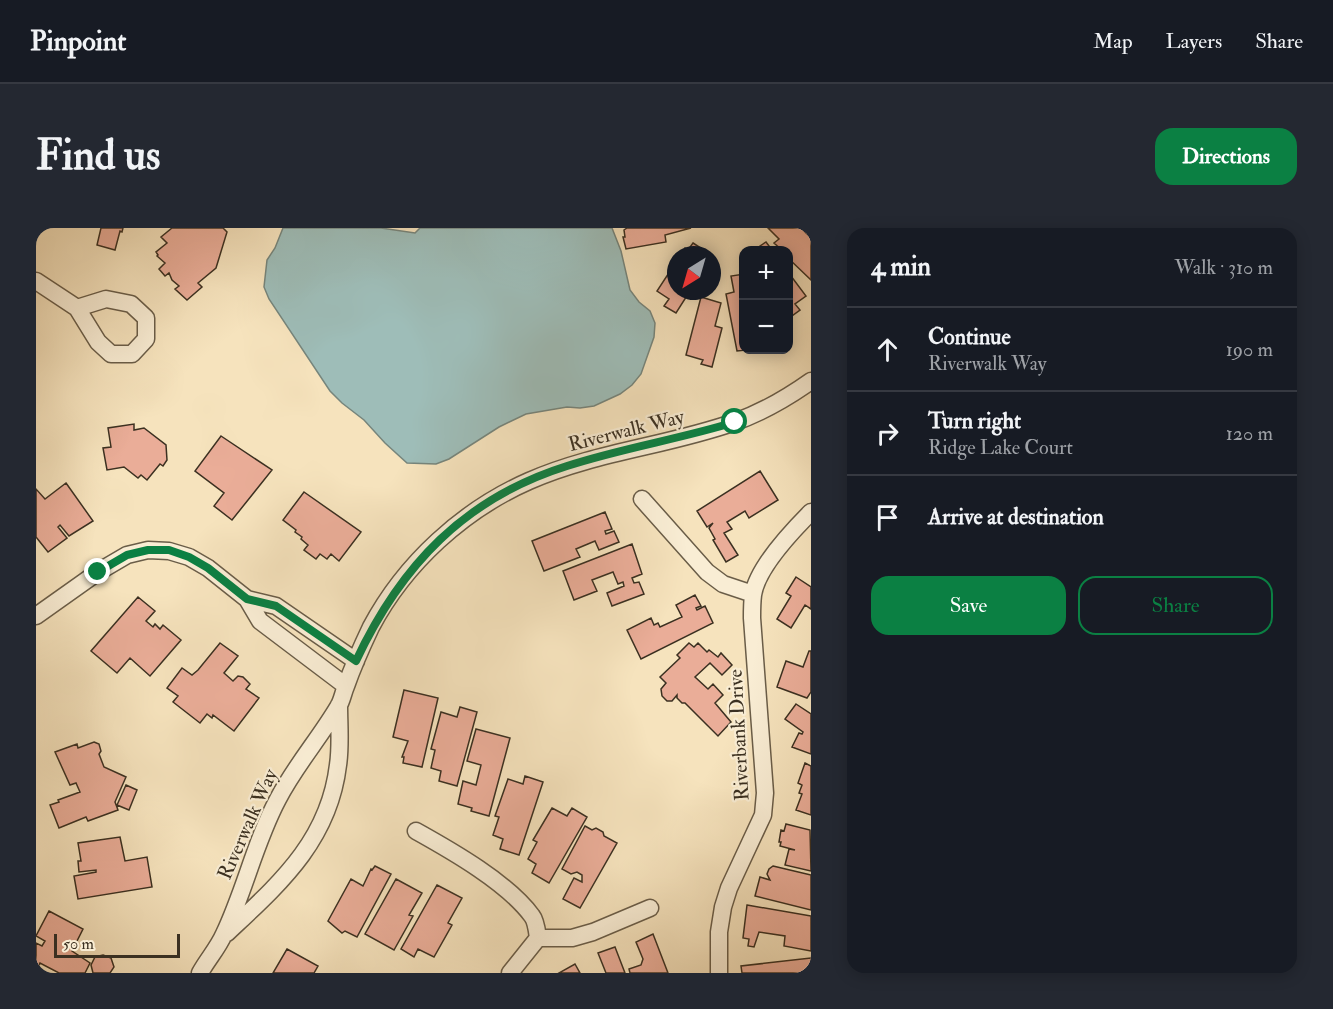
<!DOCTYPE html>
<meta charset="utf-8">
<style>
body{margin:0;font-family:"IM FELL Double Pica",serif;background:#242831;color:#f1f3f6}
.controls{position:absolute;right:18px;top:18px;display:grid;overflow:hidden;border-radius:12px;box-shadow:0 3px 15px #0003}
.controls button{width:54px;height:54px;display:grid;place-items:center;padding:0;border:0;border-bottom:2px solid #363941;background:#171b24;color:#f1f3f6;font:30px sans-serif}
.compass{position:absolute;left:631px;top:18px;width:54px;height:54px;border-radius:50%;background:#171b24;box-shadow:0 3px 15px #0003;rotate:217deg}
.scale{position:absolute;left:18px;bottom:15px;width:126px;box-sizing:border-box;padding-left:6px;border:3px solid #3b3021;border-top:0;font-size:16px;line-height:21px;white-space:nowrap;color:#3b3021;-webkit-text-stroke:4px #f9edd4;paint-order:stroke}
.stop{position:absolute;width:18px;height:18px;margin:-14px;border:4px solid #0b8043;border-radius:50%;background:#fff}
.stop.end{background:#0b8043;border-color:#fff;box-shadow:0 2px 6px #0008}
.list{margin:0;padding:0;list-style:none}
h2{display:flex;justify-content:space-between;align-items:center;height:78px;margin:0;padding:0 24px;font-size:26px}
h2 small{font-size:20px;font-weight:400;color:#9ea1a6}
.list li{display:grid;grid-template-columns:39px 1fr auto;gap:18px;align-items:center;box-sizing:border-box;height:84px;padding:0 24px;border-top:2px solid #363941}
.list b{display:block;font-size:22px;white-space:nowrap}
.list p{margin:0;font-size:20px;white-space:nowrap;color:#9ea1a6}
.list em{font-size:20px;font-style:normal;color:#9ea1a6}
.actions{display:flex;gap:12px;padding:18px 24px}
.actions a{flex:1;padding:14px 0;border:2px solid #0b8043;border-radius:18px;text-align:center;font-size:21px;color:#0b8043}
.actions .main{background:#0b8043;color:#fff}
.icon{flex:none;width:33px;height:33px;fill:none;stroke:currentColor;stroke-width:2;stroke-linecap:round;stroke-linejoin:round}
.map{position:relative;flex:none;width:775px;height:745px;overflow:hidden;border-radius:18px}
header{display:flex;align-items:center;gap:36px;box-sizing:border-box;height:84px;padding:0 30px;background:#171b24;border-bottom:2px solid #363941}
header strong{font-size:28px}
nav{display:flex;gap:33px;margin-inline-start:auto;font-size:21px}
.intro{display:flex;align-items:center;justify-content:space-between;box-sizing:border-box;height:144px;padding:0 36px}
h1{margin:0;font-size:42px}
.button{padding:15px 27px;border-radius:18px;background:#0b8043;color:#fff;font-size:21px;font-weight:700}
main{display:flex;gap:36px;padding:0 36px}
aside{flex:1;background:#171b24;border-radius:18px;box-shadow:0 3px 15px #0003}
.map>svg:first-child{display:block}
.water{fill:#9ebdb8;stroke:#76857c;stroke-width:1.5}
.building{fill:#eaad98;stroke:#3b3021;stroke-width:1.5}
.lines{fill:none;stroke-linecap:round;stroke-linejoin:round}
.minor-casing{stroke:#6a5d48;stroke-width:19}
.minor{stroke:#f9edd4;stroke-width:16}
.route{stroke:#0b8043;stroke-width:8}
.labels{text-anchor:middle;stroke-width:4.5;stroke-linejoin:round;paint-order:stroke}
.street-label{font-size:20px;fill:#3b3021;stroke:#f9edd4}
</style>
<header>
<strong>Pinpoint</strong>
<nav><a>Map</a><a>Layers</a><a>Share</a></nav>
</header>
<div class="intro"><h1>Find us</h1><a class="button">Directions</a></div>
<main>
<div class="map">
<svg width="775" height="745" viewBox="0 0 775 745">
<rect width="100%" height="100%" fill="#f6e3bd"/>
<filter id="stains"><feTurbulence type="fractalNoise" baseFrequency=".00333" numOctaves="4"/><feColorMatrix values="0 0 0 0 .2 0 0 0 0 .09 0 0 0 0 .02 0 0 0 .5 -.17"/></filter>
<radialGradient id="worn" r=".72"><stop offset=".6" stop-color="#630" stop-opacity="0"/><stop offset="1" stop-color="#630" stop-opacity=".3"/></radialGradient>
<path class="water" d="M247,0H345L379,5L384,0H576L585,23L594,62L603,74L614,83L619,95L618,109L605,146L596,157L584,166L558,178L544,180L531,179L490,186L463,199L413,231L400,236L371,235L349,215L328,192L306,175L294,163L233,71L228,59L231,32L239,20Z"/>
<path class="building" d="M65,0H87L86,4L84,3L79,22L61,17Z
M136,0H187L191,4L180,40L162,55L166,59L151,72L139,61L143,58L136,52L133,45L129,48L123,41L129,35L121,28L122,27L120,24L131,15L125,9Z
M591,0H655L629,7L630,14L590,21L587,9H589L588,2Z
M732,0H765L775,10V52L752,30V22H746L738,15L743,11Z
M730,14L736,22H718Z
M657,15L677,28L676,30V27H645L649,20L652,22Z
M640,34V63H654L640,85L628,78L633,71L621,63Z
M752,44L770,68L759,76L764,82L753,90Z
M708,46V122H710L701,123L690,66L698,64L695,48Z
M665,69L685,75L679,98L686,100L676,139L665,136L667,132L650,127Z
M98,196V202L108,200L130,217L131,232L127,238L124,236L111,252L105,247L102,250L88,239L71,242L67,220L75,219L72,200Z
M185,208L236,242L196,292L178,278L188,265L159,243Z
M724,243L742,272L713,290L709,283L691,294L696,301L688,305L702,327L690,334L677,312L679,311L673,300L677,295L671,299L661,283Z
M30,255L57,293L33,308L24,297L22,299L31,310L12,324L0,309V261L9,271Z
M268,264L325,304L303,333L295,326L291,331L284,326L280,331L268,322L272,317L265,311L266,309L259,304L260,302L247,292Z
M569,284L576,301L569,303L570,306L578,303L583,314L563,322L559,313L540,321L544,329L508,343L496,313Z
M596,316L606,346L596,350L598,355L603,354L608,366L576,378L571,365L588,358L587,354L582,356L577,344L556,352L561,363L538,372L527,343Z
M760,349L775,359V381L769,377L755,400L741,391L755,368L750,365Z
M659,367L665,378L660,380L661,382L669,378L677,395L605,431L591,402L615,390L618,397L622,395L624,399L646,389L640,377Z
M102,369L119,383L110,393L117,399L119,396L124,401L127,397L145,412L114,448L94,430L81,445L55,423Z
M184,415L202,428L188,445L197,453L202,448L207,449L214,456L210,461L223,470L198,503L177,487L176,490L171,486L164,495L137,474L142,468L131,460L146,440L156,447L162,442Z
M653,415L658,419L662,415L671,424L673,422L682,429L685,425L696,437L686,447L674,435L659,449L672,461L677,456L687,467L679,475L695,494L682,508L649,475H646L641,470V467L636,473H631L626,468L625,461L630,455L624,449L644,430L641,427Z
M773,423H775V464L771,470L741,459L750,433L767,439Z
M368,462L402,470L386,539L367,535L368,529H366L372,513L357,509Z
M760,476L775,486V526L756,519L763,505L766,506L767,504L749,491Z
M424,479L441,484L421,558L403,553L405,543L395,540L399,522L395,521L405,484L421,489Z
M440,501L474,510L453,588L435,583L436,580L422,576L427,553L440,557L445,537L431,533Z
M58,514L63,516L65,523L63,526L68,539L90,549L79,574L82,582L52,593L50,589L23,600L14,577L23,574L22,572L44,564L40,555L34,557L19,524L41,516L42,520Z
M769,535L775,538V587L760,582L766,566L763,565L766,557L762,555Z
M489,548L507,554L483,627L464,621L467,611L457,607L463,589L459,588L472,551L487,556Z
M90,557L101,562L93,582L81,577Z
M516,580L531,588L536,580L551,589L513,655L496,645L500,636L492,631L501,614L497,612Z
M750,596L774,602L775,643L749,637L753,621L759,622L744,618L745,614H743L745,602L748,603Z
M549,598L556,602L560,600L567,604L568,608L581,615L544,680L527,671L538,650L546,654V647L541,644L535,646L526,641Z
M84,609L89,633L111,629L116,659L42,671L38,648L60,644V642L43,644L42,633H45L42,615Z
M339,638L355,646L321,709L309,703L306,705L292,693L315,651L327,658L335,641L336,642Z
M737,638L775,647V682L719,668L724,649L734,652L731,646L733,641Z
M360,651L386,665L373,687L377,688L358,722L329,706Z
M401,657L426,670L412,695L416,697L398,729L382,721L378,729L365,721Z
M711,677L775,688V723L748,718L749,708L723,704L718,719L712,718L713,711L707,710Z
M13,683L47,701L36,723L54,735L49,745H23L4,735L2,739L0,737V715L6,718L9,713L0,708Z
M617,706L632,745H594L593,741L605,737L607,731L600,714Z
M579,719L589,745H570L562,725Z
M251,721L282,738L278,745H237Z
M67,727L75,730L78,739L74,745H57L55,737L59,729Z
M775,730V745H706L705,738Z
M539,736L544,745H523Z"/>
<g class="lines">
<defs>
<path id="minor" d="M0,53L41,80
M70,71L95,76L110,90V111L96,126H75L62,114L41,80Z
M606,271L671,344L687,356L717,366
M211,371L240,378L320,433
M0,388L62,344L91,327L112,322L133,323L153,329L172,340L211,371L224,393L310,458
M380,603C416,623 472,655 496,688C500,693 501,703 502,710
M191,705C243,656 293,613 302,537C305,518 303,497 303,477
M164,745C171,732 182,720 188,706C209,662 219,614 242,571C259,538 283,511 302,479C306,473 307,465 310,458C317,438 326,418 335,399C369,335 427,282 493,253C559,224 631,218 699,194C727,184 751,170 775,153
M474,745L502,710H536L557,704L614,680
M683,745V704L687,679L693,660L727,587L729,565L716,390C716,383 716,375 717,367C721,340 756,303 775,284"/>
</defs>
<use href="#minor" class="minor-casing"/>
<use href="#minor" class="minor"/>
</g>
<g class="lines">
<path class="route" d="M62,344L91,327L112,322H133L153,329L172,340L211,371L240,378L320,433C365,337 429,270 531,238C586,220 644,211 699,194"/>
</g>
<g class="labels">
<g class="street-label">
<text transform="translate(590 202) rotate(-14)" y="7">Riverwalk Way</text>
<text transform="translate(702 507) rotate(-93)" y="7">Riverbank Drive</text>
<text transform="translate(211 596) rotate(-66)" y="7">Riverwalk Way</text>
</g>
</g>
<rect width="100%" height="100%" filter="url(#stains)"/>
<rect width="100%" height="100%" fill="url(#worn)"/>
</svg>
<div class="controls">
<button>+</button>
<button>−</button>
</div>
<svg class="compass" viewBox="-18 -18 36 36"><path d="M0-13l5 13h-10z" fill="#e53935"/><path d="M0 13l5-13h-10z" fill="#9ea1a6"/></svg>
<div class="scale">50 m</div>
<div class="stop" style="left:699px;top:194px"></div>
<div class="stop end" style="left:62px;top:344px"></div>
</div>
<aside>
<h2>4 min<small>Walk · 310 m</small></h2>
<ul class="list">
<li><svg class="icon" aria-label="ahead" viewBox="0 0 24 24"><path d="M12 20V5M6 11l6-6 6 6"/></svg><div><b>Continue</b><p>Riverwalk Way</p></div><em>190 m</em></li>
<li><svg class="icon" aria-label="right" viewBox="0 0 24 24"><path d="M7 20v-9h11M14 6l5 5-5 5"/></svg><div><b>Turn right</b><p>Ridge Lake Court</p></div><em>120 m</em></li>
<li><svg class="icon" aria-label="arrive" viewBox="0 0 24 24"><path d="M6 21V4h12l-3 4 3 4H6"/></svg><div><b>Arrive at destination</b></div></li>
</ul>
<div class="actions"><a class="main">Save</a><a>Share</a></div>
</aside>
</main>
